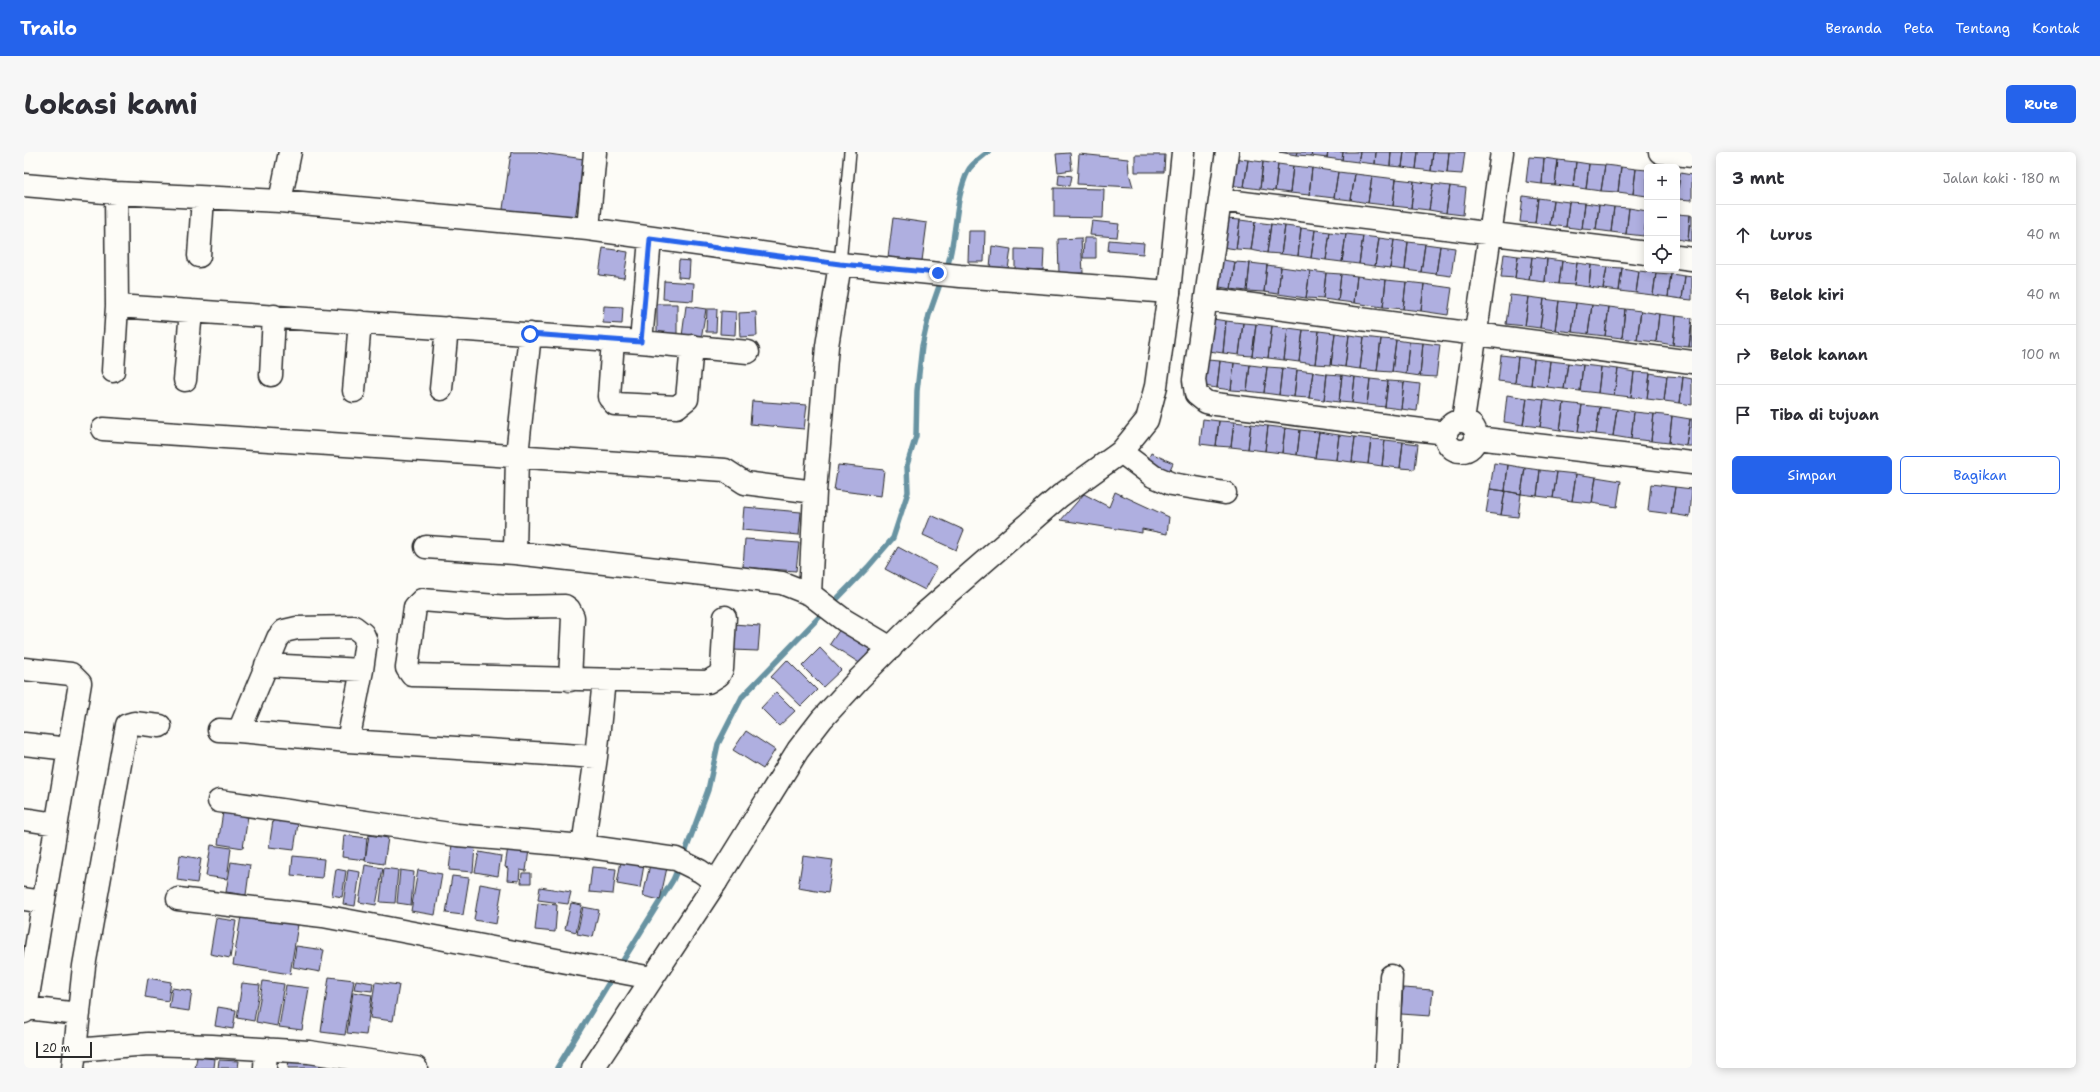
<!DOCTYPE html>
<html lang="id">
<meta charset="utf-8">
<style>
body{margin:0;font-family:"Shantell Sans",sans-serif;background:#f7f7f7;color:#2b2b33}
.controls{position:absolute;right:12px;top:12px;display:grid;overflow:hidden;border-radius:6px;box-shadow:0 2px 10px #0003}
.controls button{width:36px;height:36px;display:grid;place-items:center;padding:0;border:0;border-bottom:1px solid #e1e1e2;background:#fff;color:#2b2b33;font:20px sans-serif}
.scale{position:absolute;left:12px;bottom:10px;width:56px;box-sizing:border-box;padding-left:4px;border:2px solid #2b2b2b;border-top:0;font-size:11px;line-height:14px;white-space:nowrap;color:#2b2b2b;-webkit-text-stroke:3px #fdfcf7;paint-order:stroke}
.stop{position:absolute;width:12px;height:12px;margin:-9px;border:3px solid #2563eb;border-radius:50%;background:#fff}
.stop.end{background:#2563eb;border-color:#fff;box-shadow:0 1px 4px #0008}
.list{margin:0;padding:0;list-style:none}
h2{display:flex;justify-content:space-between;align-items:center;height:52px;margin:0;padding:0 16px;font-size:17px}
h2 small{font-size:13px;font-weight:400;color:#7c7c81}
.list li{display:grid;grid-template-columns:26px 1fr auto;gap:12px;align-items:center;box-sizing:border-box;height:60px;padding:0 16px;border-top:1px solid #e1e1e2}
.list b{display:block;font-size:15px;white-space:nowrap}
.list em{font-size:13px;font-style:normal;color:#7c7c81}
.actions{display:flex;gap:8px;padding:12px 16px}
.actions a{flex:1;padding:9px 0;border:1px solid #2563eb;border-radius:6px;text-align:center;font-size:14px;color:#2563eb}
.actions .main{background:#2563eb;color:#fff}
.icon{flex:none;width:22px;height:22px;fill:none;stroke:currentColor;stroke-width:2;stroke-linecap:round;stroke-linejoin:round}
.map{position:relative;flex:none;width:1668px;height:916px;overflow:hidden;border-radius:6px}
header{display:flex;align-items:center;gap:24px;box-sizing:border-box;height:56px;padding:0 20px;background:#2563eb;color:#fff}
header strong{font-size:19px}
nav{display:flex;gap:22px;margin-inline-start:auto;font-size:14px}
.intro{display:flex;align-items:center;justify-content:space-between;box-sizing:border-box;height:96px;padding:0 24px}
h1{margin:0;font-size:28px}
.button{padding:10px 18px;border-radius:6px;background:#2563eb;color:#fff;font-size:14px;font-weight:700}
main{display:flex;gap:24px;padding:0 24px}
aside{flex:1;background:#fff;border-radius:6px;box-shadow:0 2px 10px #0003}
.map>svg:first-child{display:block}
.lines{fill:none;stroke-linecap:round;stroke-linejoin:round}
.stream{stroke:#6893a2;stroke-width:5.5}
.building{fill:#afafe0;stroke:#2b2b2b}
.lane-casing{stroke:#2b2b2b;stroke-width:14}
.street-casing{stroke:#2b2b2b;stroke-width:25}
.secondary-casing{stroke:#2b2b2b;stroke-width:25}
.lane{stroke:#fdfcf7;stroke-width:11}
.street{stroke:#fdfcf7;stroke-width:22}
.secondary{stroke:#fdfcf7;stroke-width:22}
.route{stroke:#2563eb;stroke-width:5}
</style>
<header>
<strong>Trailo</strong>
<nav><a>Beranda</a><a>Peta</a><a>Tentang</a><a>Kontak</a></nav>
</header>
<div class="intro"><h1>Lokasi kami</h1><a class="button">Rute</a></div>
<main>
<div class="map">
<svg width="1668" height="916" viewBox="0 0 1668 916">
<rect width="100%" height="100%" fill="#fdfcf7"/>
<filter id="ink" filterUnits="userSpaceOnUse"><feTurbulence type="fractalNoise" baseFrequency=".025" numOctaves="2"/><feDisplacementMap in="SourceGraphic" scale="8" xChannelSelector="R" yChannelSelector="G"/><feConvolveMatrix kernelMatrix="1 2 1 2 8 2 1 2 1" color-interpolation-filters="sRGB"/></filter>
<g filter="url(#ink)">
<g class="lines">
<path class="stream" d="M922,118C933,89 930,47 944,19C947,12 958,5 964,0
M808,452L844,415L869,386L884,340L883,313L892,284L893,239L898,194L905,163L918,126
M659,706L684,638L694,592L718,545L800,460
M595,815L649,728L655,714
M533,916L589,824"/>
</g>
<path class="building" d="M487,0H511L560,7L550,74L478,64Z
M1255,0H1273L1272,3Z
M1273,0H1288L1287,4L1272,3Z
M1288,0H1304L1303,6L1287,4Z
M1304,0H1319L1318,8L1303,6Z
M1319,0H1336L1334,10L1318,8Z
M1336,0H1352L1351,12L1334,10Z
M1352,0H1367L1366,14L1351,12Z
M1367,0H1380L1378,15L1366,14Z
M1380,0H1394L1392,17L1378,15Z
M1394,0H1409L1407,19L1392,17Z
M1409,0H1425L1423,21L1407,19Z
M1425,0H1441L1438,22L1423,21Z
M1046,1L1048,18L1034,20L1032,2Z
M1055,2L1104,7L1105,21L1109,35L1053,32Z
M1111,3H1141L1140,20H1111Z
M1505,5L1520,6L1518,32L1502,30Z
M1209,6L1224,8L1220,35L1205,33Z
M1520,6L1534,8L1531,33L1518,32Z
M1224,8L1239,10L1236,37L1220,35Z
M1534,8L1552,10L1549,35L1531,33Z
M1239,10L1254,12L1251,39L1236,37Z
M1552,10L1565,12L1562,37L1549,35Z
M1254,12L1269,14L1266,41L1251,39Z
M1565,12L1581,13L1577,39L1562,37Z
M1581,13L1597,15L1594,40L1577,39Z
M1269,14L1288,16L1285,43L1266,41Z
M1597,15L1612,17L1609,42L1594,40Z
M1288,16L1314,20L1310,46L1285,43Z
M1612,17L1623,18V44L1609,42Z
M1314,20L1331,22L1327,48L1310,46Z
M1653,21H1656L1653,47Z
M1656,21L1668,23V48L1653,47Z
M1035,22L1048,24L1046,34L1034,32Z
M1331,22L1348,24L1344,51L1327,48Z
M1348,24L1372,27L1369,54L1344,51Z
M1372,27L1390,29L1387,56L1369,54Z
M1390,29L1409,32L1405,58L1387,56Z
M1409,32L1426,34L1422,61L1405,58Z
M1426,34L1442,36L1439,63L1422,61Z
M1030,36L1080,37L1079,66L1030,65Z
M1499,44L1514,46L1511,71L1496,70Z
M1514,46L1529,48L1526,73L1511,71Z
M1529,48L1545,50L1542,75L1526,73Z
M1545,50L1561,51L1558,77L1542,75Z
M1561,51L1575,53L1572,78L1558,77Z
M1575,53L1590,55L1587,80L1572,78Z
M1590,55L1605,56L1602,82L1587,80Z
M1605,56L1623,59L1620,84L1602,82Z
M1623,60V84H1620Z
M1653,62L1666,63L1664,89L1653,87Z
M1666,63L1668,64V89H1664Z
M869,66L903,71L898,109L864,105Z
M1201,67L1216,68L1212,97L1198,95Z
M1216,68L1231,70L1227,98L1212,97Z
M1068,69L1095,72L1093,85L1066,83Z
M1231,70L1247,72L1243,101L1227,98Z
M1247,72L1261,74L1257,102L1243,101Z
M1261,74L1277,76L1274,104L1257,102Z
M1277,76L1291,78L1287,106L1274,104Z
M1291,78L1306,80L1302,108L1287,106Z
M945,79H961L960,110H944Z
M1306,80L1322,82L1318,110L1302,108Z
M1322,82L1339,84L1335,112L1318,110Z
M1339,84L1355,86L1351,114L1335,112Z
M1057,86L1059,121L1035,122L1034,87Z
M1060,86H1072V106H1059Z
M1355,86L1370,88L1366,116L1351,114Z
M1085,88L1120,91L1119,102L1084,99Z
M1370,88L1384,90L1381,118L1366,116Z
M1384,90L1401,92L1397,120L1381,118Z
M1401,92L1416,94L1412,122L1397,120Z
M968,94L987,97L984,117L966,115Z
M1416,94L1431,96L1427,124L1412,122Z
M579,96L604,100L600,126L575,123Z
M991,97L1020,98L1019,118H991Z
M1480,102L1494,104L1491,126L1477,125Z
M1494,104L1508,105L1505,128L1491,126Z
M1508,105L1523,107L1521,130L1505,128Z
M1193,107L1211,110L1207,137L1190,134Z
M1523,107L1538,109L1535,132L1521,130Z
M655,108L666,109L665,126L654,125Z
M1538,109L1553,111L1550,133L1535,132Z
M1211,110L1226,111L1223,139L1207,137Z
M1226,111L1243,113L1240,140L1223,139Z
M1553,111L1567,113L1565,135L1550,133Z
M1243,113L1257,115L1254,142L1240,140Z
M1567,113L1583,115L1579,137L1565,135Z
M1257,115L1286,119L1282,146L1254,142Z
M1583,115L1598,116L1595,139L1579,137Z
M1598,116L1615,119L1612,141L1595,139Z
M1286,119L1302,121L1299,147L1282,146Z
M1615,119L1632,121L1629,143L1612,141Z
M1302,121L1317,122L1314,149L1299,147Z
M1632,121L1647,122L1644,145L1629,143Z
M1317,122L1333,124L1330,151L1314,149Z
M1647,122L1661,124L1658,147L1644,145Z
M1333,124L1362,128L1359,155L1330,151Z
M1661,124L1668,125V148L1658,147Z
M1362,128L1382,130L1379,157L1359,155Z
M640,129L670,131L669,149L639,147Z
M1382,130L1400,132L1397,159L1379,157Z
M1400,132L1428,136L1424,163L1397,159Z
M1486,143L1505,145L1501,174L1482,172Z
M1505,145L1520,147L1516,176L1501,174Z
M1520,147L1535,149L1531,178L1516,176Z
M1535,149L1552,151L1548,180L1531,178Z
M1552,151L1568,153L1564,182L1548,180Z
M633,152H653V183H633Z
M1568,153L1585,155L1581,184L1564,182Z
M580,154L599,155L598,172L579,171Z
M662,154L682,157L677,187L658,184Z
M1585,155L1601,157L1598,186L1581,184Z
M683,157H693L692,180H682Z
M1601,157L1617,159L1613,188L1598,186Z
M697,159L712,160L711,183L696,182Z
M1617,159L1635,162L1632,190L1613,188Z
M732,160L733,184L716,185L715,161Z
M1635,162L1652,164L1649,193L1632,190Z
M1652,164L1668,166L1665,195L1649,193Z
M1189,167L1202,169L1199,201L1185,199Z
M1202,169L1219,171L1215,203L1199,201Z
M1219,171L1232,172L1228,204L1215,203Z
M1232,172L1248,174L1244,206L1228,204Z
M1668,173V195H1665Z
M1248,174L1264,176L1260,208L1244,206Z
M1264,176L1279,178L1275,210L1260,208Z
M1279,178L1295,179L1291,212L1275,210Z
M1295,179L1311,181L1307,213L1291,212Z
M1311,181L1325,183L1321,215L1307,213Z
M1325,183L1340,185L1336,217L1321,215Z
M1340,185L1357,187L1353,219L1336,217Z
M1357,187L1372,188L1368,220L1353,219Z
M1372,188L1385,190L1382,222L1368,220Z
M1385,190L1399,191L1396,224L1382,222Z
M1399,191L1416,193L1412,225L1396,224Z
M1477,203L1494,205L1491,231L1474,229Z
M1494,205L1510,207L1507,233L1491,231Z
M1510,207L1526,209L1523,235L1507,233Z
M1183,208L1196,209L1193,236L1180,234Z
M1196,209L1210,211L1207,238L1193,236Z
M1526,209L1544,211L1540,237L1523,235Z
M1210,211L1226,213L1223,239L1207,238Z
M1544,211L1559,213L1556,239L1540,237Z
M1226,213L1243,215L1240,241L1223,239Z
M1559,213L1577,215L1574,241L1556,239Z
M1243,215L1258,216L1255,243L1240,241Z
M1577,215L1594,217L1590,243L1574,241Z
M1258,216L1273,218L1270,245L1255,243Z
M1594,217L1610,220L1607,245L1590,243Z
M1273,218L1289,220L1285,246L1270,245Z
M1289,220L1303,222L1300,248L1285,246Z
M1610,220L1626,221L1623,247L1607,245Z
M1626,221L1643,224L1640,249L1623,247Z
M1303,222L1318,223L1315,250L1300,248Z
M1318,223L1331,225L1328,251L1315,250Z
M1643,224L1659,225L1656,251L1640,249Z
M1331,225L1346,227L1343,253L1328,251Z
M1659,225L1668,227V253L1656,251Z
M1346,227L1364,229L1361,255L1343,253Z
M1364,229L1380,230L1377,257L1361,255Z
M1380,230L1396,232L1393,259L1377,257Z
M1483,243L1503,246L1499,273L1480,270Z
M1503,246L1520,248L1516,275L1499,273Z
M1520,248L1540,251L1536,278L1516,275Z
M728,249L783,253L780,277L726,272Z
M1540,251L1558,253L1554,280L1536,278Z
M1558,253L1576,255L1572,282L1554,280Z
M1576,255L1593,257L1589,284L1572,282Z
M1593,257L1610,260L1607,287L1589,284Z
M1610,260L1630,262L1627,289L1607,287Z
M1630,262L1648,264L1645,291L1627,289Z
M1648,264L1666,267L1662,294L1645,291Z
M1179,267L1195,269L1192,294L1176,292Z
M1666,267H1668V294H1662Z
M1195,269L1210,270L1207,295L1192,294Z
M1210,270L1227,272L1224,297L1207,295Z
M1227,272L1244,274L1241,299L1224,297Z
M1244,274L1261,276L1258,301L1241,299Z
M1261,276L1276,278L1273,303L1258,301Z
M1276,278L1295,280L1291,306L1273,303Z
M1295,280L1315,283L1312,308L1291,306Z
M1315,283L1331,285L1328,310L1312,308Z
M1331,285L1347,287L1344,312L1328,310Z
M1347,287L1361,288L1358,314L1344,312Z
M1361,288L1379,290L1376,316L1358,314Z
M1379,290L1394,292L1391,317L1376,316Z
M1127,301L1149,311L1142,326L1120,316Z
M1470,311L1484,313L1481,339L1466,337Z
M814,313L860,318L857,344L810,338Z
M1484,313L1501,316L1497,342L1481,339Z
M1501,316L1516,318L1513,344L1497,342Z
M1516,318L1533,320L1529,346L1513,344Z
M1533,320L1552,322L1548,349L1529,346Z
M1552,322L1572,325L1568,351L1548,349Z
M1572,325L1597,329L1593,355L1568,351Z
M1627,332L1651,335L1647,362L1624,359Z
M1651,335L1668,337L1666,365L1647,362Z
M1466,337L1481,339L1477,363L1462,361Z
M1481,339L1497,342L1494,365L1477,363Z
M1091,340L1145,365L1143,382L1118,377V381L1037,368L1060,342L1085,355Z
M720,355L777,360L775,383L718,378Z
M907,363L940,378L932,398L899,383Z
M721,387L775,391L772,419L719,415Z
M874,395L913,416L901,438L861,417Z
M709,472L736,474L734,499L708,498Z
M818,474L849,493L837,512L806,492Z
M796,496L817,518L799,535L778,514Z
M763,508L793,538L777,554L747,525Z
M752,540L771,559L755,574L737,556Z
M722,579L751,598L739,617L709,598Z
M199,660L224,664L219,696L194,692Z
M250,662L275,665L270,698L245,695Z
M320,683L343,686L341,708L318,705Z
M345,683L364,686L360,712L341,709Z
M428,692L451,694L449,720L425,718Z
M187,693L207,696L203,727L182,724Z
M484,695L505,698L502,719L496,718L495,729L483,728L484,716L481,715Z
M455,700L477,704L474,724L451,720Z
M156,703L177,707L173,731L153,728Z
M598,703L621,707L616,736L593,732Z
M269,704L300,707L298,726L267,723Z
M779,704L809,708L804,741L774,736Z
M627,708L644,711L636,748L619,744Z
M207,710L226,713L222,743L202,740Z
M341,713L359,716L352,753L335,750Z
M568,715L592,717L589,742L565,740Z
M360,716L374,718L371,751L356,750Z
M312,717L322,719L318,745L308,743Z
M324,718L336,720L331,754L319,752Z
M376,718L390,720L387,753L373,751Z
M394,718L418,722L411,763L387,759Z
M498,721H507V731H497Z
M428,724L445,726L439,763L422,761Z
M456,732L478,736L472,772L450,768Z
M516,735L547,740L544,752L514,748Z
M514,751L533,753L531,780L511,778Z
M547,751L558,753L552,780L541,777Z
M559,755L575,758L569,785L553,782Z
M218,758L275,766L266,822L209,813Z
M192,766L212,769L206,806L186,802Z
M272,794L300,798L296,820L269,815Z
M305,825L330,828L321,883L297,880Z
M124,826L147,830L144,849L121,845Z
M332,828L349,831L348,839L330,837Z
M239,829L260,832L253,874L232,870Z
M351,830L375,833L369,869L346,866Z
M218,831L236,833L230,869L213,866Z
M262,833L285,836L278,878L255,875Z
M148,836L168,839L165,859L145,856Z
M1379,836L1409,838L1406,864L1377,862Z
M329,840L348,843L342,883L323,881Z
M194,855L212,858L209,877L191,874Z
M173,905L191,907L190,916H171Z
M265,907L299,912V916H264Z
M195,908L215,909L214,916H194Z"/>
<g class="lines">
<defs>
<path id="lane" d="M816,112L826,0"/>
<path id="street" d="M1203,0L1170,228L1172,242L1182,250L1191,252L1422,281
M1636,0L1668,4
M0,33L92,41L256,49L564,77L816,112L936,124L1145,140
M1196,48L1623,101
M256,49L266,0
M564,77L571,0
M175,104L179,46
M1653,105L1668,107
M1183,147L1668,210
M93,154L617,190L724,200
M589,188L585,245L591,252L653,255L663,247L668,194
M617,190L626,87
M89,219L93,154L92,41
M247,223L250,164
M161,228L167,159
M417,237L423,176
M330,239L336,170
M1422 284a15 15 0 1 1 30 0a15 15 0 1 1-30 0Z
M1439,269L1478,0
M79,277L701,318L721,331L791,340
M1452,286L1668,311
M1097,300L1129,324L1148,332L1201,341
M402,395L491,401L493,303L506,182
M491,401L758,431L786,442L820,468L867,496
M786,442L791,340L803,194L816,112
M242,513L338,518
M0,517L47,522L56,531L2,856
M546,528L549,465L545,457L541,454L484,455L398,448L391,455L383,516L388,523L684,530L695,523L698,517L701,465
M195,578L215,579
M324,589L338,518L342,489L339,482L330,475L273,476L260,479L254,486L215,579L324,589L572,605
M0,592L45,597
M195,649L433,683L559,694L652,707L676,719L692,730
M0,667L32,672
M559,694L572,605L580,528
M0,747L19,750
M154,747L299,764L628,826
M0,860L2,856L55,862
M51,898L60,814L103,573L110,571L136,574
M49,916L51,898L124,892L188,894L285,900L392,916
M241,916L242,897
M1363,916L1367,824"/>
<path id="secondary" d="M569,916L692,730L774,598L798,567L835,527L901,461L1036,344L1097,300L1123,268L1132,234L1145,140L1159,0"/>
</defs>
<use href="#lane" class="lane-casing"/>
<use href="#street" class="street-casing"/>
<use href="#secondary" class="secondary-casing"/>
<use href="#lane" class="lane"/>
<use href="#street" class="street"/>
<use href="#secondary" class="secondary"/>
</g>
</g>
<g class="lines" filter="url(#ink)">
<path class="route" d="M506,182L617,190L626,87L816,112L914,121"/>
</g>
</svg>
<div class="controls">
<button>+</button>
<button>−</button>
<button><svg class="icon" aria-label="locate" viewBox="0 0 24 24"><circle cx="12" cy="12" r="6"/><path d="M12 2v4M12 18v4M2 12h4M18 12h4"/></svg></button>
</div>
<div class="scale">20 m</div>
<div class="stop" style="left:506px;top:182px"></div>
<div class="stop end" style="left:914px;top:121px"></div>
</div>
<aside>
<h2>3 mnt<small>Jalan kaki · 180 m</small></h2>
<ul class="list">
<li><svg class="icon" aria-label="ahead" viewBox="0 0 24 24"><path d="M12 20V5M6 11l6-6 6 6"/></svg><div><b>Lurus</b></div><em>40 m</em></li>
<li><svg class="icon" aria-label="left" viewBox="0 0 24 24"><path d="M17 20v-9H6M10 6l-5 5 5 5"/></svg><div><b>Belok kiri</b></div><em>40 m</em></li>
<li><svg class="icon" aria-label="right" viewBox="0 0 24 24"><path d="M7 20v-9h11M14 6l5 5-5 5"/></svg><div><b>Belok kanan</b></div><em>100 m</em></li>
<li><svg class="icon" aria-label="arrive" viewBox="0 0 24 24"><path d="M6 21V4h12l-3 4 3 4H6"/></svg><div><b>Tiba di tujuan</b></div></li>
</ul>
<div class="actions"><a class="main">Simpan</a><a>Bagikan</a></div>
</aside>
</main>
